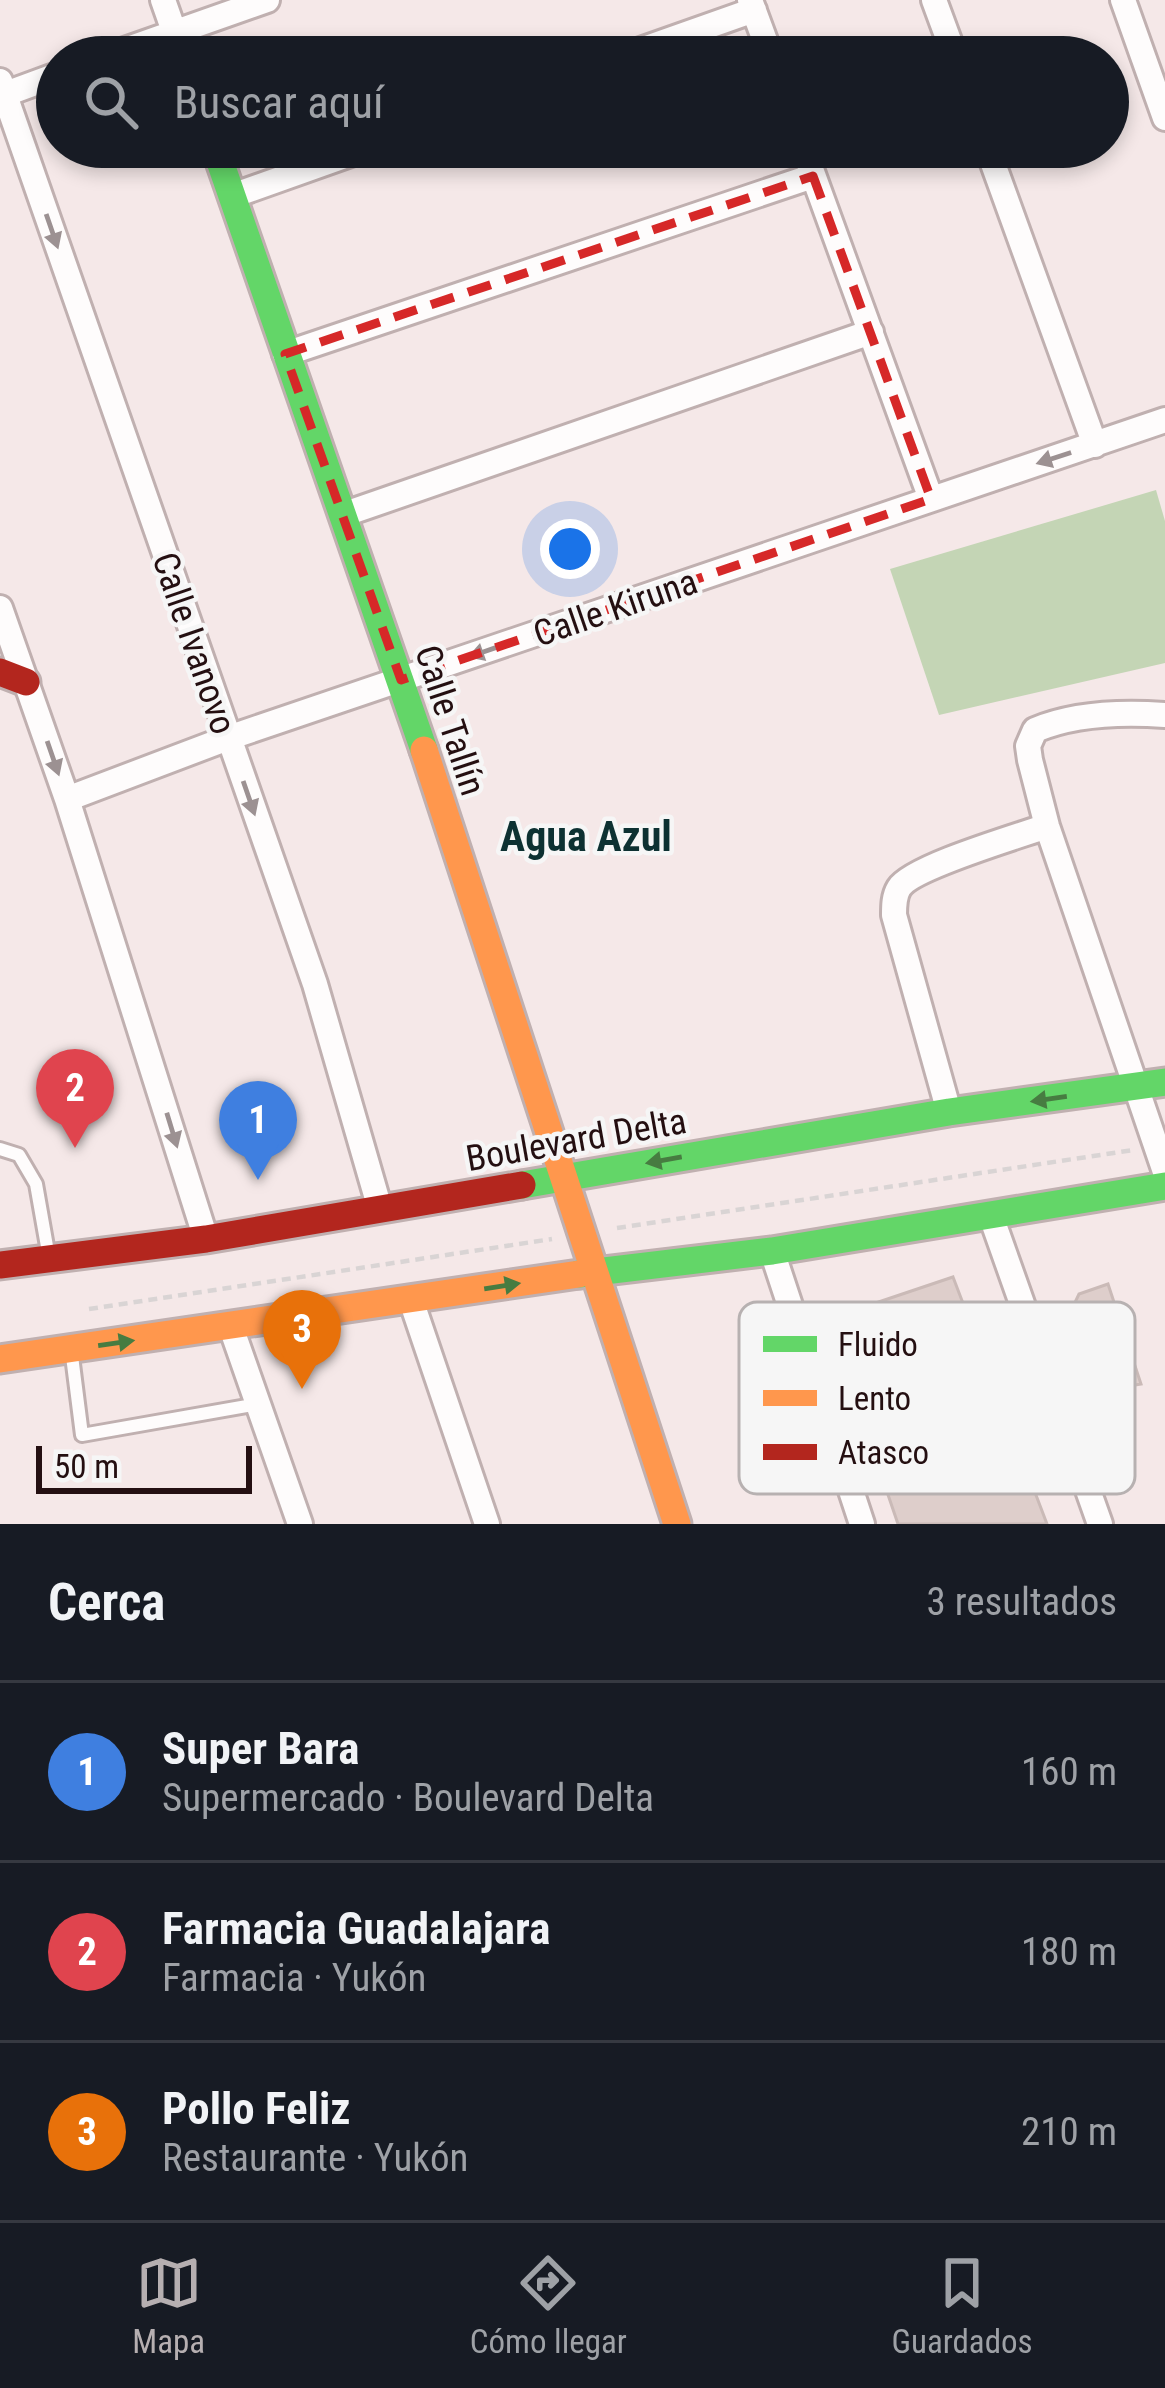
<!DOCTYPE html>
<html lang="es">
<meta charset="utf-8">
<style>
body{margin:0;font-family:"Roboto Condensed",sans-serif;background:#20242c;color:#f1f3f6}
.scale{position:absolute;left:36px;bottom:30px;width:216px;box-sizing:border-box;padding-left:12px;border:6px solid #240f11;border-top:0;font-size:33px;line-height:42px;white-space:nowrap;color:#240f11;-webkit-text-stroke:9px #f6f6f6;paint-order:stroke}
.you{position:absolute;left:570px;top:549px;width:42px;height:42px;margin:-30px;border:9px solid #fff;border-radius:50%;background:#1a73e8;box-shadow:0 0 0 18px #1a73e833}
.badge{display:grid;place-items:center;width:78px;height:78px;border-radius:50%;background:#b6afb1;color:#fff;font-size:39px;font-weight:700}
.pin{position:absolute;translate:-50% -99px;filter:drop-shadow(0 3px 6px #0008)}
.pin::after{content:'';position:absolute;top:63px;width:42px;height:36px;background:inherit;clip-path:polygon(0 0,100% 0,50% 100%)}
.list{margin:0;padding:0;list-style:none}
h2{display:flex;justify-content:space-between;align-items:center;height:156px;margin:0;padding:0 48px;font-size:51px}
h2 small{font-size:39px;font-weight:400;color:#9ea1a6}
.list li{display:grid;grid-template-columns:78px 1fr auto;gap:36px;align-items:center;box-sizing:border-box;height:180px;padding:0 48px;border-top:3px solid #363941}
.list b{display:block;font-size:45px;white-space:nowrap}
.list p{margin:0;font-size:39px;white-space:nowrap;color:#9ea1a6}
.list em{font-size:39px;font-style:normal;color:#9ea1a6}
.icon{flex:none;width:66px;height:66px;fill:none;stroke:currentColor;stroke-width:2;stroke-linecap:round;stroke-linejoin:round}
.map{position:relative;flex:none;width:1165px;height:1524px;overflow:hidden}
.search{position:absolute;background:#171b24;box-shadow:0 6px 18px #0003;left:36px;right:36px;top:36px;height:132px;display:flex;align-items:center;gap:30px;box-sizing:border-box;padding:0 42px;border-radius:66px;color:#9ea1a6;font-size:45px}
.sheet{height:696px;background:#171b24}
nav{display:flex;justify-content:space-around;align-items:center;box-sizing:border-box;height:168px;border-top:3px solid #363941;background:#171b24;font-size:33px;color:#9ea1a6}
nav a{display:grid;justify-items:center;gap:6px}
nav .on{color:#b6afb1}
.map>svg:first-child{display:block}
.green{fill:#c4d5b5}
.building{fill:#dececb;stroke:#cabab7;stroke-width:3}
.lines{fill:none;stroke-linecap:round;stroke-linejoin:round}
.lane-casing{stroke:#c0b0b0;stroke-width:18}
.street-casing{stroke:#c0b0b0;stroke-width:30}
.fast-casing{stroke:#c0b0b0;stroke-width:33}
.slow-casing{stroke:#c0b0b0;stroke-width:33}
.jam-casing{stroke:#c0b0b0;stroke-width:33}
.path{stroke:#d9d4d4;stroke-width:4.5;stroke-dasharray:9 6;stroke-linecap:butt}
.lane{stroke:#fefcfc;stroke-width:12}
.street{stroke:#fefcfc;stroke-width:24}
.fast{stroke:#63d668;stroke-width:27}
.slow{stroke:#ff974d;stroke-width:27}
.jam{stroke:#b3261e;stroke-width:27}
.oneway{fill:#9c9192}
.oneway2{fill:#477c41}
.marked{fill:none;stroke:#d62828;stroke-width:9;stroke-dasharray:24 15;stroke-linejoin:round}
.labels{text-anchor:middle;stroke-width:9;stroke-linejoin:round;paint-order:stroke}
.street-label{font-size:36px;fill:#240f11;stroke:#f6f6f6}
.quarter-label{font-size:42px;font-weight:bold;fill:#0d3132;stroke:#f6f6f6}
.key{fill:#f6f6f6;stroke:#b7b1b1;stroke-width:3}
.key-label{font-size:33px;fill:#240f11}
</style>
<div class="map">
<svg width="1165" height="1524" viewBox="0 0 1165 1524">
<rect width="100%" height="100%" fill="#f5e8e8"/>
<path class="green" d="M1156,490L1165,521V663L939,715L890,569Z"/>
<path class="building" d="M953,1277L1047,1524H898L828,1319Z
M1108,1284L1141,1384L1097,1391L1068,1317L1079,1294Z"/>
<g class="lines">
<defs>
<path id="lane" d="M0,1149L19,1155L36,1184L48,1252
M72,1356L82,1435L258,1404"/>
<path id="street" d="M163,0L183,57
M750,0L771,57
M934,0L955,57
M1123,0L1165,118
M105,57L267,0
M621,57L754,10
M0,81L315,984L380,1209
M0,96L57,75
M803,147L931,499
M987,147L1095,445
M232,196L370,147
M285,354L813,176
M342,515L871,332
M0,608L67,799L206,1239
M1165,715C1123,712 1075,713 1035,730L1028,746L1030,760L1047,826L1165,1172
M67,799L228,738L1165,420
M949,1112L894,915C894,906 894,896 899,888C912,867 1019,836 1047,826
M991,1216L1100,1524
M772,1251L862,1524
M411,1300L487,1524
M231,1327L300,1524"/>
<path id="fast" d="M215,147L424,750
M522,1185L949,1112L1165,1082
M579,1274L772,1251L1165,1186"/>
<path id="slow" d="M424,750L677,1524
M0,1359L579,1274"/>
<path id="jam" d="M0,672L26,682
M0,1265L206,1239L522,1185"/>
</defs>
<use href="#lane" class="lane-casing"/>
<use href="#street" class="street-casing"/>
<use href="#fast" class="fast-casing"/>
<use href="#slow" class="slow-casing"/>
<use href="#jam" class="jam-casing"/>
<path class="path" d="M617,1228L1133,1150
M89,1309L552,1239"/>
<use href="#lane" class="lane"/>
<use href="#street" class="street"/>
<use href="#fast" class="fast"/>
<use href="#slow" class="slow"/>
<use href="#jam" class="jam"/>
</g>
<defs><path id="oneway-solid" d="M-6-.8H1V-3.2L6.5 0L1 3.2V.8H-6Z" transform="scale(3)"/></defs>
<g class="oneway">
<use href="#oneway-solid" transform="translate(52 231) rotate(71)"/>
<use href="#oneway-solid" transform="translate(1054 458) rotate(162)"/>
<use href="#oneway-solid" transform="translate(486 651) rotate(161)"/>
<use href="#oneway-solid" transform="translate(53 758) rotate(71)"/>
<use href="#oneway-solid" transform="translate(249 798) rotate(71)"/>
<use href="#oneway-solid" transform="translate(172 1130) rotate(73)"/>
</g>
<g class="oneway2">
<use href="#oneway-solid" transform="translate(1049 1099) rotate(172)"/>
<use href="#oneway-solid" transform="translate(664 1160) rotate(170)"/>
<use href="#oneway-solid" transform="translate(502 1286) rotate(-9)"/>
<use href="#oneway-solid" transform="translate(116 1343) rotate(-8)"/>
</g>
<path class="marked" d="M813,176L931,499L401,680L285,354Z"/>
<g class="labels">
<g class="street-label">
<text transform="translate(615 607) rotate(-19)" y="13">Calle Kiruna</text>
<text transform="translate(195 643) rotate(71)" y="13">Calle Ivanovo</text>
<text transform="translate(451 720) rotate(72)" y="13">Calle Tallín</text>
<text transform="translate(576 1139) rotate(-10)" y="13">Boulevard Delta</text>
</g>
<g class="quarter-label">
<text x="586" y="851">Agua Azul</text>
</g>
</g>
<rect x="739" y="1302" width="396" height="192" rx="18" class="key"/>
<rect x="763" y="1336" width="54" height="16" fill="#63d668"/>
<rect x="763" y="1390" width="54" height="16" fill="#ff974d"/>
<rect x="763" y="1444" width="54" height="16" fill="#b3261e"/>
<g class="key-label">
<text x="838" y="1356">Fluido</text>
<text x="838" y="1410">Lento</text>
<text x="838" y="1464">Atasco</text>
</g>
</svg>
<div class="scale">50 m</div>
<div class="you"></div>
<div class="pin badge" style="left:258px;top:1180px;background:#3f7fe0">1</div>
<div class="pin badge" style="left:75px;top:1148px;background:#e0444e">2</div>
<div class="pin badge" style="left:302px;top:1389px;background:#e8710a">3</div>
<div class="search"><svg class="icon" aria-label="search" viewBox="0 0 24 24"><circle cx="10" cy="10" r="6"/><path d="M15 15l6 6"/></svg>Buscar aquí</div>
</div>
<section class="sheet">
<h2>Cerca<small>3 resultados</small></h2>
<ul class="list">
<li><span class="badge" style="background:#3f7fe0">1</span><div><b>Super Bara</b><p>Supermercado · Boulevard Delta</p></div><em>160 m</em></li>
<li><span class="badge" style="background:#e0444e">2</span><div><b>Farmacia Guadalajara</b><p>Farmacia · Yukón</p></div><em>180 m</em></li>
<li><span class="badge" style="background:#e8710a">3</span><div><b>Pollo Feliz</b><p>Restaurante · Yukón</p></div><em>210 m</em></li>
</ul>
</section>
<nav>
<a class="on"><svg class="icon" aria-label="map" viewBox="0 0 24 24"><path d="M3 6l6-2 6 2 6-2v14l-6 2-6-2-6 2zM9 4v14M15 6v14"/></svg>Mapa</a>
<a><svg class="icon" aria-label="directions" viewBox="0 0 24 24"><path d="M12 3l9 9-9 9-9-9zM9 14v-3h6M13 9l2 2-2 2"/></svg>Cómo llegar</a>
<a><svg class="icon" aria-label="saved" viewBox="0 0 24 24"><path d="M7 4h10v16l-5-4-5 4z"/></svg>Guardados</a>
</nav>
